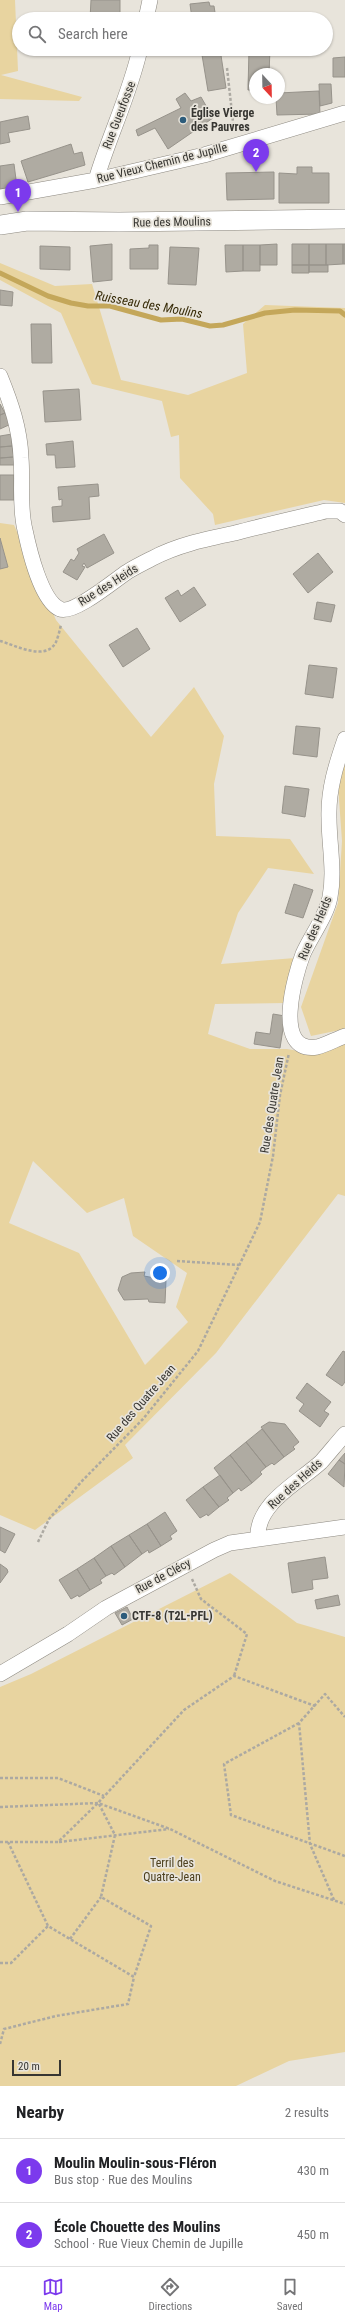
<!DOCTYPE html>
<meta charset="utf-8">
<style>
body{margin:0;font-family:"Roboto Condensed",sans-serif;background:#f2f2f2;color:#202124}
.compass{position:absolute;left:249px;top:68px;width:36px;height:36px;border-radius:50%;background:#fff;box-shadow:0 1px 3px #0004;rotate:158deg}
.scale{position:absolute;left:12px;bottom:10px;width:49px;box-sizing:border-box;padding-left:4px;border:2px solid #373632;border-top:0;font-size:11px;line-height:14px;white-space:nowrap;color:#373632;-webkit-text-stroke:3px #e8e4db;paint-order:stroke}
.you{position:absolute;left:160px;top:1273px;width:14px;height:14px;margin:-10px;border:3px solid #fff;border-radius:50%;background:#1a73e8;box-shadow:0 0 0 6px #1a73e833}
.badge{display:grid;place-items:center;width:26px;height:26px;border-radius:50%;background:#7c3aed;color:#fff;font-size:13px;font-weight:700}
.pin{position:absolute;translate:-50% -33px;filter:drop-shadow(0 1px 2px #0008)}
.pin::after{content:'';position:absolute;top:21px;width:14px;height:12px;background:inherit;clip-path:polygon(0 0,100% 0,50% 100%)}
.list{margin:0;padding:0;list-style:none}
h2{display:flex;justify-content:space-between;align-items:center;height:52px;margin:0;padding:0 16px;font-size:17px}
h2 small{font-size:13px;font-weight:400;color:#757577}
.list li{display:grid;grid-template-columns:26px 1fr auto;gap:12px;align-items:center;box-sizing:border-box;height:64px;padding:0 16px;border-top:1px solid #e0e0e0}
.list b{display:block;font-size:15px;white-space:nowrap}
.list p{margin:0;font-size:13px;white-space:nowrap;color:#757577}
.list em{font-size:13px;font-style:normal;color:#757577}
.icon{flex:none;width:22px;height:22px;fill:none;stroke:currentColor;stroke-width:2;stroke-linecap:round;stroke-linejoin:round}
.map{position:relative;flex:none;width:345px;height:2086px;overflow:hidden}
.search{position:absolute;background:#fff;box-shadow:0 1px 3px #0004;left:12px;right:12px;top:12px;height:44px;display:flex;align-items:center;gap:10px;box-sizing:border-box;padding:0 14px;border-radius:22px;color:#757577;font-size:15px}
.sheet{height:180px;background:#fff}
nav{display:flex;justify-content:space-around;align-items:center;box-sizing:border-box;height:56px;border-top:1px solid #e0e0e0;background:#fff;font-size:11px;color:#757577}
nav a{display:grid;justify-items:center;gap:2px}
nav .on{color:#7c3aed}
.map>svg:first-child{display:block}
.green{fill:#e8d4a0;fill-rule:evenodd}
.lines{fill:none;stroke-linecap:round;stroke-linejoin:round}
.stream{stroke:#c4a75a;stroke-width:5}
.building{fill:#afaba2;stroke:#97938b}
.minor-casing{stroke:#8d8981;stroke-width:16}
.tertiary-casing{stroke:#8d8981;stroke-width:20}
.path{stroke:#aca9a2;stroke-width:2.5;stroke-dasharray:3 2;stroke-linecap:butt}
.minor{stroke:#fff;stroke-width:15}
.tertiary{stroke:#fff;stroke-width:19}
.poi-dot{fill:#2d5c7b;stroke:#e8e4db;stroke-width:1.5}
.labels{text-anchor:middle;stroke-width:3.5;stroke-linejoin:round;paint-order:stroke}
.poi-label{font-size:12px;font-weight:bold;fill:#373632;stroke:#e8e4db;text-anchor:start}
.street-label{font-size:12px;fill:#373632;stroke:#e8e4db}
.park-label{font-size:12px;fill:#4d401e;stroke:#e8e4db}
.water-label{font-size:13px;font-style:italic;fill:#382c09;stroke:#e8e4db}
</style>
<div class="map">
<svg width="345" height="2086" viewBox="0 0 345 2086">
<rect width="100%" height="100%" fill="#e8e4db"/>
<path class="green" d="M0,0H15L18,71L1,75L82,97L79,101L0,99Z
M0,263L55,286L92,284L121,380L188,395L247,373L243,324L265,305L345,308V503L324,500L215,525L213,514L180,478L179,435L171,437L162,401L92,384L61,313L0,280Z
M0,523L14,525L56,620L151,737L194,687L224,736L214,784L216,836L290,839L314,874L268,868L238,913L221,964L295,958L286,1003L215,1004L208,1034L250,1049H287L316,1054L345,1040V1196L338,1194L216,1353L125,1445L133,1458L35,1530L0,1515ZM33,1161L87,1213L124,1198L133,1236L187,1273L176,1307L188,1322L145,1365L79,1253L9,1223Z
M345,764V1029L311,1036L301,1007L338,903L342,841L338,785Z
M230,1573L297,1623L345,1637V2052L289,2061L236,2086H0V1687L31,1674Z"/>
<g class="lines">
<path class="stream" d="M0,273L48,296L71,303L88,306H110L161,320L182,319L210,326L223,325L265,313L295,310L340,311L345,315"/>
</g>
<path class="building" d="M91,0H120V19H90Z
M209,2L210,6H214L216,19H192L190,4Z
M250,13H270V19H250Z
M201,49H220L226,88L208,91Z
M249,49H270L269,74H255V90H248Z
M345,57V77H333V58Z
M319,84H331L332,103L320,106Z
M319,91L320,114L277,115L276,98H279V93Z
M185,93L191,101L201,97L213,118L168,149L155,128L138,136L136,130L181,108L176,99Z
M28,116L30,129L8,133L10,142L0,144V122Z
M71,144L74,154L82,152L85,165L28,182L21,161Z
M14,164L17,187L0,189V166Z
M297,167H312V173H329V203H279V173L297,174Z
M274,172V199L227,200L226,173Z
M112,244V280L93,282L90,246Z
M277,244V265H260V245Z
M292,244H309V265H292Z
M309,244H326V265H309Z
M326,244H343V264L326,265Z
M343,244H345V264H343Z
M149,245H158V269H130V249L149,248Z
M225,245H243V271L226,272Z
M243,245H260V271H243Z
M40,246L70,247V270L40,269Z
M170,247L199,248L196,285L168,284Z
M292,265H309V273H292Z
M309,265H328V272H309Z
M0,290L13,292L12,306L0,305Z
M31,324H51L52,363H32Z
M79,389L81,420L45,422L43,391Z
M0,404L5,413L0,415Z
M5,413L11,424L0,429V415Z
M12,434V446L0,447V436Z
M73,441L75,467L56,468L55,455H47L46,444Z
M12,446L14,457L0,458V447Z
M14,457V465H0V458Z
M0,475H14V500H0Z
M98,484L99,496L89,497L90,519L53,522L52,507L62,506V499L59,500L58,487Z
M104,534L114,553L87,568L84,563L82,566L85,567L77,580L63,572L71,559L74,561L79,553L77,549Z
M0,538L8,567L0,569Z
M318,553L333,572L308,593L293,574Z
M194,587L206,605L180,622L165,598L178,590L181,596Z
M317,602L335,605L331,622L314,619Z
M137,628L150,649L123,667L109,645Z
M309,665L337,668L333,698L305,694Z
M296,726L320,728L317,757L293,754Z
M285,786L309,789L305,817L282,813Z
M294,884L313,890L303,918L285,913Z
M273,1014L285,1016L280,1048L254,1044L256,1032L270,1034Z
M145,1272L144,1276L166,1280L165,1303L149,1302L148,1299L124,1300L118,1290L122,1277L131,1273Z
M343,1351L345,1352V1382L342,1386L326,1375Z
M307,1383L331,1402L324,1411L329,1414L320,1427L299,1411L304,1404L296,1398Z
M269,1422L285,1424L299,1442L293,1447L295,1449L284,1457L261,1427Z
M262,1429L284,1457L274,1465L272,1463L266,1467L246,1442Z
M246,1442L266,1467L260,1472L262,1474L252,1483L230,1455Z
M345,1453V1464L339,1460Z
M230,1455L252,1483L241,1491L239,1488L233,1493L214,1468Z
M339,1460L345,1464L344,1487L328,1474Z
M220,1475L233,1493L227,1498L229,1500L219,1507L203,1487Z
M203,1487L219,1507L208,1516L207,1514L200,1518L186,1500Z
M165,1512L177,1531L170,1536L172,1539L161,1546L147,1524Z
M147,1524L161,1546L149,1553L148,1550L142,1554L129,1535Z
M0,1527L15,1534L5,1553L0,1550Z
M129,1535L142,1554L125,1567L111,1546Z
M111,1546L125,1567L114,1575L112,1573L106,1576L94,1558Z
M325,1557L328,1578L312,1580L313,1589L292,1593L288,1563Z
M94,1558L106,1576L100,1580L102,1583L90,1590L77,1569Z
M0,1564L7,1569L8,1572L0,1583Z
M77,1569L90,1590L79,1597L78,1595L71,1599L59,1580Z
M338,1595L340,1605L317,1609L315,1600Z
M127,1607L133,1619L122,1625L115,1613Z"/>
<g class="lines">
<defs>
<path id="minor" d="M146,19L150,0
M96,180C109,136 130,94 140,49
M0,197L96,180L204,155L345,113
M0,376C11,403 20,429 21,458C23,482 19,506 25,530C29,549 41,601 60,609C73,615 115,580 127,572C135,567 143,563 151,559C177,545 206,539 235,533C265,525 296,518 326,511H340L345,515
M345,739C336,765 328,790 329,818C329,844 335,871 330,897C327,915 311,936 303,954C295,975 272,1054 317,1047C326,1045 336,1039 345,1036
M258,1539C255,1504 298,1483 321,1462C329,1453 337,1443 345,1434
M0,1674L68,1634L106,1608L214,1550L230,1543L345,1527"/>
<path id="tertiary" d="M0,225L27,221L119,222L345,219"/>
</defs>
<use href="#minor" class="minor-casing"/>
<use href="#tertiary" class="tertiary-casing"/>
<path class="path" d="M227,68L234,131
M0,641C15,645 46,662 56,642C58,637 60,630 61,624
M177,1261L239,1265
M38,1542L49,1519L82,1481L143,1419L198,1351L260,1222L273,1156L280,1095L289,1053
M192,1579L201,1599L247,1634L234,1676
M299,1723L224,1764L231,1815L345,1856
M0,1778H58L104,1796
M99,1804L115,1835L101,1897L151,1926L134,1977
M0,1807L98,1803L170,1829L275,1881L345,1904
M0,1842H58L98,1803L184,1710L234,1676L315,1706
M59,1842L169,1829
M334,1900L310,1844L299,1723L325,1694L345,1717
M70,1939L101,1897
M0,1963H11L48,1926
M0,2044L4,2029L56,2016L128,2004L134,1977L48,1926L8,1842"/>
<use href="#minor" class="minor"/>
<use href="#tertiary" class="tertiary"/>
</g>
<g class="poi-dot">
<circle cx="183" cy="120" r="4"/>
<circle cx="124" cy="1616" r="4"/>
</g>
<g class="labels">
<g class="poi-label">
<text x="191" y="117">Église Vierge<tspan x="191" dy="14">des Pauvres</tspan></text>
<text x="132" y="1620">CTF-8 (T2L-PFL)</text>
</g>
<g class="street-label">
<text transform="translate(119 115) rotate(-69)" y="4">Rue Gueufosse</text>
<text transform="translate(162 163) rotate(-14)" y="4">Rue Vieux Chemin de Jupille</text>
<text transform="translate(172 222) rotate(-1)" y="4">Rue des Moulins</text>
<text transform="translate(108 585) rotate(-32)" y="4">Rue des Heids</text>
<text transform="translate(315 928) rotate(-67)" y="4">Rue des Heids</text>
<text transform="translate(272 1105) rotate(-81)" y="4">Rue des Quatre Jean</text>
<text transform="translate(141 1403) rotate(-49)" y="4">Rue des Quatre Jean</text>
<text transform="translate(295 1484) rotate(-42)" y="4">Rue des Heids</text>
<text transform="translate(163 1576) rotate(-28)" y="4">Rue de Clécy</text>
</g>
<g class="park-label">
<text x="172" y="1867">Terril des<tspan x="172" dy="14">Quatre-Jean</tspan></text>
</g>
<g class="water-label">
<text transform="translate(149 304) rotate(10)" y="5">Ruisseau des Moulins</text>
</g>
</g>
</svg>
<svg class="compass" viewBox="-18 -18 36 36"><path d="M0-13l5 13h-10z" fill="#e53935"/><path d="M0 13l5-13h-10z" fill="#757577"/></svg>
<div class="scale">20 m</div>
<div class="you"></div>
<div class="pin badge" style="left:18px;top:212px">1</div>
<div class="pin badge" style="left:256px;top:172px">2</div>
<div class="search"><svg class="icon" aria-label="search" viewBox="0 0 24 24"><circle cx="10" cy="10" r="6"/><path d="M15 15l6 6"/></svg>Search here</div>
</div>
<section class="sheet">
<h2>Nearby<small>2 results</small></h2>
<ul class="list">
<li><span class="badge">1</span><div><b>Moulin Moulin-sous-Fléron</b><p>Bus stop · Rue des Moulins</p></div><em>430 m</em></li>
<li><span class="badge">2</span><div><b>École Chouette des Moulins</b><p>School · Rue Vieux Chemin de Jupille</p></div><em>450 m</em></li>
</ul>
</section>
<nav>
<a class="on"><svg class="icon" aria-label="map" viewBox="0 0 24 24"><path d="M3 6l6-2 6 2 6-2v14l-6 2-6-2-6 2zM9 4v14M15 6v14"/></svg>Map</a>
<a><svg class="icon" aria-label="directions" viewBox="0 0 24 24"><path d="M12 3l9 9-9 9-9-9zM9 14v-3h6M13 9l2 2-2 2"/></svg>Directions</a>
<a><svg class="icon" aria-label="saved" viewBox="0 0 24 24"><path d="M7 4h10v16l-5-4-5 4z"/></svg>Saved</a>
</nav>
